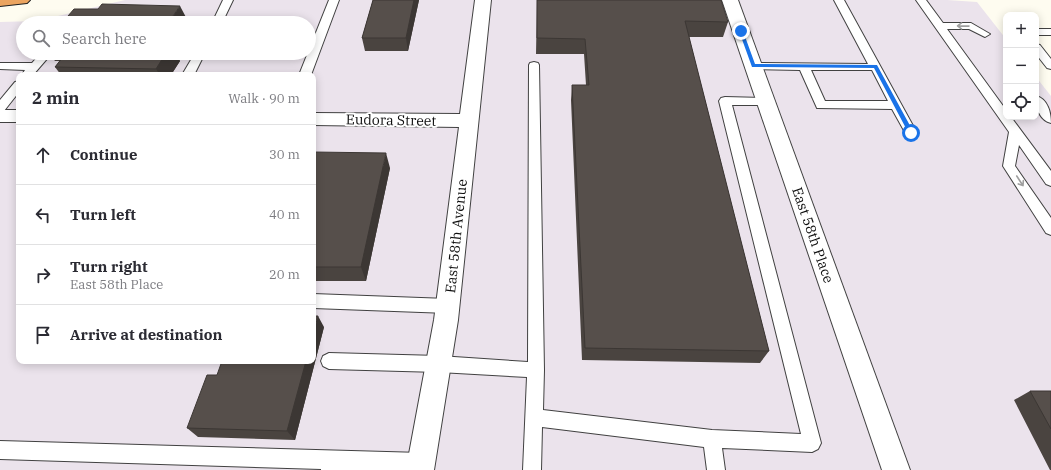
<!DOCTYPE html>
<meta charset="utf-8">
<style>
body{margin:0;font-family:"IBM Plex Serif",serif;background:#f2f2f3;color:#2b2b33}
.controls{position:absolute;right:12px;top:12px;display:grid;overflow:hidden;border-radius:8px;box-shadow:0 2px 10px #0003}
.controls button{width:36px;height:36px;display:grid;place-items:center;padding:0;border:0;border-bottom:1px solid #e1e1e2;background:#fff;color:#2b2b33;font:20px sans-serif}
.stop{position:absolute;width:12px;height:12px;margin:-9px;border:3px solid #1a73e8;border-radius:50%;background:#fff}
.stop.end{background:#1a73e8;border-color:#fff;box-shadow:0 1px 4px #0008}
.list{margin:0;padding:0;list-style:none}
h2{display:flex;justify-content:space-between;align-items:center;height:52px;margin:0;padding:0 16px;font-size:17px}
h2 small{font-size:13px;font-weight:400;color:#7c7c81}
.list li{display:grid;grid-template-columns:26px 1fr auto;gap:12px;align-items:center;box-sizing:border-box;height:60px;padding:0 16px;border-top:1px solid #e1e1e2}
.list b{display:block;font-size:15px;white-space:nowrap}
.list p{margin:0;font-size:13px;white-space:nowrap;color:#7c7c81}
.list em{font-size:13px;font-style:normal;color:#7c7c81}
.icon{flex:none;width:22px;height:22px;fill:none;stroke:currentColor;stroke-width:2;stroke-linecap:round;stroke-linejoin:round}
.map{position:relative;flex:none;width:1051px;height:470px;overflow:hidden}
.search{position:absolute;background:#fff;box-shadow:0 2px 10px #0003;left:16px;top:16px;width:300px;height:44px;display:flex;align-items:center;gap:10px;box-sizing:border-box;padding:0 14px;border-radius:22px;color:#7c7c81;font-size:15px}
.panel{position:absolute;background:#fff;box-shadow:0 2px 10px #0003;left:16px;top:72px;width:300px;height:292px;border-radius:8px}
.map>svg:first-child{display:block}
.industrial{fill:#ebe3ec;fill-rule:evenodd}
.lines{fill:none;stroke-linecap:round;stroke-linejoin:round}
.service-casing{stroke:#414141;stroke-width:2}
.minor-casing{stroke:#414141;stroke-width:2}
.tertiary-casing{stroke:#414141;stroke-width:2}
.motorway-casing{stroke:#1f1f1f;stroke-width:2}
.service{fill:#fff;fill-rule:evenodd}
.minor{fill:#fff;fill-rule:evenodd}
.tertiary{fill:#fff;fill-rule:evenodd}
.motorway{fill:#eba460;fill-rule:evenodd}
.wall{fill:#4a4440}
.shaded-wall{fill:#3c3734}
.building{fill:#564f4b;stroke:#3c3734}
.oneway{stroke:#9f9f9f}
.route{fill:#1a73e8}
.labels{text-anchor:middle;stroke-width:4;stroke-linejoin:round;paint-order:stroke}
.street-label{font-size:14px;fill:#0e0e0e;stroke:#fff}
</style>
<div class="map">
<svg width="1051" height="470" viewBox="0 0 1051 470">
<rect width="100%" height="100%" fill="#fefcf0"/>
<path class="industrial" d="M125,0H947L977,2L1006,39V117H1036V77L1051,96V470H0V22L37,21ZM23,23H309V53H23ZM19,75H313V361H19Z"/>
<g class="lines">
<defs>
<path id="service" d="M223,0H233L222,23H212Z
M329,0H339L311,75H299Z
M834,0H844L917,133L915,136L911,137L907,136L892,109L817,108L800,70L754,69L750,68L749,66L750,64L754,63L868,64ZM811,70H872L888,101H825Z
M916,0H926L943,23H971L990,34L985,37L969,29H947L1006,110V117H1011L1051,171V186L1046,184L1019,145L1015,166L1051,218V235L1046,233L1003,166L1009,132Z
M1036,29H1051V35H1036Z
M1036,44L1040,45L1051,59V69L1047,68L1036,54Z
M41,53H52L33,75H25L23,73L25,70L0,69V63H32Z
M195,53H205L194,75H182Z
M534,62L538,63L539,65L544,370L543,410L712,430L801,434L719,101L721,98L725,97L767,98L771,99L773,102L771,105H732L821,443L818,449L812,452L722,448L725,470H707L704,447L542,427L541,470H523L527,377L439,372L329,369L323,366L321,361L323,356L329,353L439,356L528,362L529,65L530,63Z
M19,81V92L4,111L0,112V100L15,82Z
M1036,96C1048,99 1051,113 1051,123C1039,120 1036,107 1036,96Z
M313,294L448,299L453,301L456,306L453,311L448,313L313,308Z
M0,441L422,453L428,456L431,462L428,468L425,470H321V469L0,459Z"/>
<path id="minor" d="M722,0H738L910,470H882Z"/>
<path id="tertiary" d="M475,0H491L458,320L434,470H406L434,320L459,127L313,125V113L460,114Z
M0,110H19V122H0Z"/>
<path id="motorway" d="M0,0H30L27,3L0,6Z"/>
</defs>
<use href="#service" class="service-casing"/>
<use href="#minor" class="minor-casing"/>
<use href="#tertiary" class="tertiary-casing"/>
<use href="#motorway" class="motorway-casing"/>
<use href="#service" class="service"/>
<use href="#minor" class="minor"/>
<use href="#tertiary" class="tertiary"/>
<use href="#motorway" class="motorway"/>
</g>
<path class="wall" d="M373,0H419L408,51H365L362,38Z
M537,0L728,22L723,37H689L769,351L760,363L582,360L571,100L572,85H586L584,54H536Z
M49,53H175L180,61L171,75H61L55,67L60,61H55Z
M313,152L390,168L366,281H313Z
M324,327L295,440L198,437L187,428L217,375Z
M1030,391H1051V470H1050L1014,400Z"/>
<path class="shaded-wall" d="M414,0H419L408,51L406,38Z
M180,6L188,21L186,23H168Z
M157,53H175L180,61L171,75H160L156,69Z
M386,153L390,168L366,281L361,267Z
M318,316L324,327L295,440L287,431L306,361H313V335Z"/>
<path class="building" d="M373,0H414L406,38H362Z
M537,0H721L728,22L685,21L769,351L585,348L572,85H589L585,39L537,38Z
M102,4L180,6L168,23H62L74,9H98Z
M66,53H166L156,69L55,67Z
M313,152L386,153L361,267H313Z
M313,316H318L313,335Z
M222,361H306L287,431L187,428L207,375H217Z
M1030,391H1051V429Z"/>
<defs><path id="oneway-shaft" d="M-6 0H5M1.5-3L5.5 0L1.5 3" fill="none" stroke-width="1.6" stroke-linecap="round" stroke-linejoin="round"/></defs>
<g class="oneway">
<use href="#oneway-shaft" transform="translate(963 26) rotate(-179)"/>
<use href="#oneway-shaft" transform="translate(1020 181) rotate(57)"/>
</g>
<path class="route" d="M741,29L743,31L755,64L877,65L914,133L913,134H909L874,68L752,67L739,31Z"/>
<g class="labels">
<g class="street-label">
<text transform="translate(391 120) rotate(1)" y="5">Eudora Street</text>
<text transform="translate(813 235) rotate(71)" y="5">East 58th Place</text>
<text transform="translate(456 236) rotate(-84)" y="5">East 58th Avenue</text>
</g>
</g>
</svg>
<div class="controls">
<button>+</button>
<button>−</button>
<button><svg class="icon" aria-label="locate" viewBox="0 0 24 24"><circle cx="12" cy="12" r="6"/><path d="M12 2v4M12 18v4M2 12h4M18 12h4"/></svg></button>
</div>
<div class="stop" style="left:911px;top:133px"></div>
<div class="stop end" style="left:741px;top:31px"></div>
<div class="search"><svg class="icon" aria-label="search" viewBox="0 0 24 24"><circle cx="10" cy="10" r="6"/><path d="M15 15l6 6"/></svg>Search here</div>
<section class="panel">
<h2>2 min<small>Walk · 90 m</small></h2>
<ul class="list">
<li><svg class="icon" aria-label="ahead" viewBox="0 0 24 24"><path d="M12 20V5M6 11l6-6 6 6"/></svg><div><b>Continue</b></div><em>30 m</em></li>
<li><svg class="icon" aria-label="left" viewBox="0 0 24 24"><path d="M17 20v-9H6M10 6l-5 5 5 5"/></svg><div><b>Turn left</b></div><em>40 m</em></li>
<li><svg class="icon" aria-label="right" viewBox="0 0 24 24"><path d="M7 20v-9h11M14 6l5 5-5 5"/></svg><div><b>Turn right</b><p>East 58th Place</p></div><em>20 m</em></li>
<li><svg class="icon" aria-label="arrive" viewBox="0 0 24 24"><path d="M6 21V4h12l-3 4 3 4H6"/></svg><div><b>Arrive at destination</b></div></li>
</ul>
</section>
</div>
